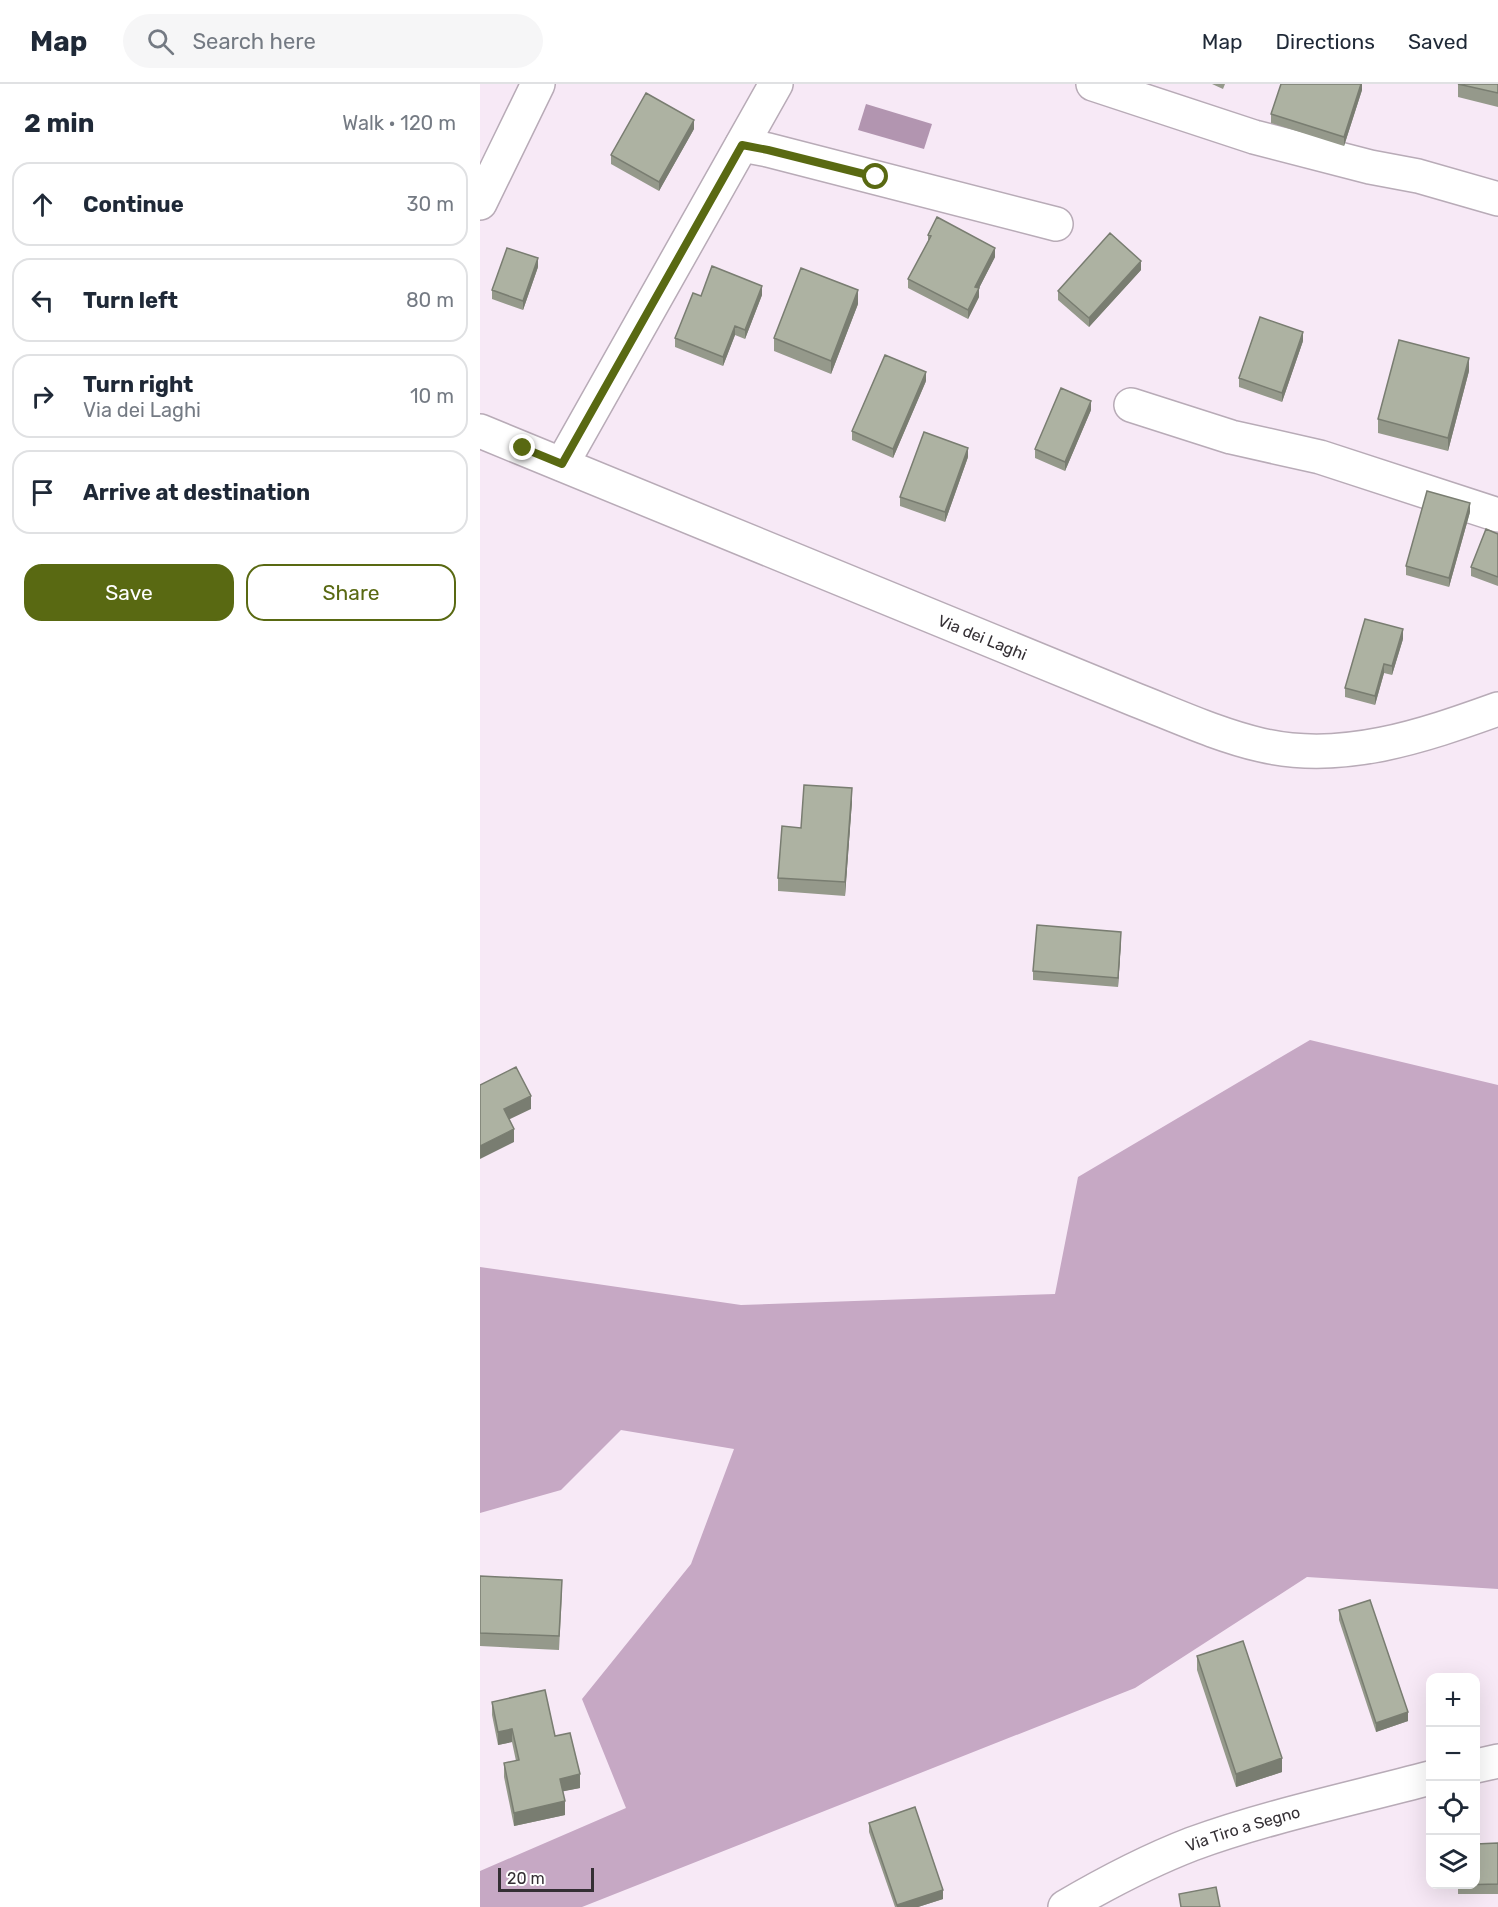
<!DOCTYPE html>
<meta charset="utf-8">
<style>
body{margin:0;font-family:Rubik,sans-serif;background:#f6f6f7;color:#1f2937}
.controls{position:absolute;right:18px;bottom:18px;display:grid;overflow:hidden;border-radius:12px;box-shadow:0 6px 24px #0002}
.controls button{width:54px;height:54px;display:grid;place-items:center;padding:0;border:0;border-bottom:2px solid #e0e1e3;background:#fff;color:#1f2937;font:30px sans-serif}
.scale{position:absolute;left:18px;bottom:15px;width:96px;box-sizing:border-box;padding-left:6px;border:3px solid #342f34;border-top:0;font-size:16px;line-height:21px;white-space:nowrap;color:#342f34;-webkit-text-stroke:4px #fff;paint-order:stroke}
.stop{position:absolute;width:18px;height:18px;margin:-14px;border:4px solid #596912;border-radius:50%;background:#fff}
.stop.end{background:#596912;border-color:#fff;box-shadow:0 2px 6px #0008}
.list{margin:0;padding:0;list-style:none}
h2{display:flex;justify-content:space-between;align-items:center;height:78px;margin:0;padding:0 24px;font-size:26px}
h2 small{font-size:20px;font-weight:400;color:#747a83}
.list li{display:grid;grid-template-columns:39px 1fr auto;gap:18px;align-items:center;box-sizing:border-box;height:84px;margin:0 12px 12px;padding:0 12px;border:2px solid #e0e1e3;border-radius:18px}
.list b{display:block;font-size:22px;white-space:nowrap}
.list p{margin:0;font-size:20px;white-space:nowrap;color:#747a83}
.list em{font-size:20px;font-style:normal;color:#747a83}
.actions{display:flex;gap:12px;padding:18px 24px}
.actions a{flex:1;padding:14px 0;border:2px solid #596912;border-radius:18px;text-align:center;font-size:21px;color:#596912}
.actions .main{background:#596912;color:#fff}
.icon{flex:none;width:33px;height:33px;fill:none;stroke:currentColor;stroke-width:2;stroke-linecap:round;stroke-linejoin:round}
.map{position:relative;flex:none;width:1018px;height:1823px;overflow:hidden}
header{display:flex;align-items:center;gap:36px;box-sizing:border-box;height:84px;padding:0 30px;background:#fff;border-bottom:2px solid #e0e1e3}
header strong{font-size:28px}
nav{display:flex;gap:33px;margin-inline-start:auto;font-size:21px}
.search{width:420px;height:54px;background:#f6f6f7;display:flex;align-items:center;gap:15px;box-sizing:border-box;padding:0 21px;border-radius:33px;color:#747a83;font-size:22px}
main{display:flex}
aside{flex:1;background:#fff}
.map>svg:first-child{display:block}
.forest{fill:#c6a8c4}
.water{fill:#b295b0}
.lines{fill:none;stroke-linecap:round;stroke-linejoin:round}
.minor-casing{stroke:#b8abb7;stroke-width:36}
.major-casing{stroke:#b8abb7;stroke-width:36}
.minor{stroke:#fff;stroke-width:33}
.major{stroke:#fff;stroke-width:33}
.wall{fill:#95998b}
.shaded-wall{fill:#797d71}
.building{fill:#adb2a2;stroke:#797d71;stroke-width:1.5}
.route{stroke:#596912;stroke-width:8}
.labels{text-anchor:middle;stroke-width:5;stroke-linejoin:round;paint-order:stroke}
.street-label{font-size:16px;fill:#342f34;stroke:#fff}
</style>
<header>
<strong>Map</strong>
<div class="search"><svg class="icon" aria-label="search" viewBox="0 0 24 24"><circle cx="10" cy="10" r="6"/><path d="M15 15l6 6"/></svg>Search here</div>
<nav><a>Map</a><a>Directions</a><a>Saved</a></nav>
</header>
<main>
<aside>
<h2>2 min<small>Walk · 120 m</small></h2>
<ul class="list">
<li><svg class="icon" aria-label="ahead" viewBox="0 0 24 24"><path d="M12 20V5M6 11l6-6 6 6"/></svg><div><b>Continue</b></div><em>30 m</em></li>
<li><svg class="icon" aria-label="left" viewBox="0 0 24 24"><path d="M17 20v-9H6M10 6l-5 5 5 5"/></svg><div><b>Turn left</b></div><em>80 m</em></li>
<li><svg class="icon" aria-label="right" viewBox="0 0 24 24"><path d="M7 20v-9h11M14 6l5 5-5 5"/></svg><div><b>Turn right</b><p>Via dei Laghi</p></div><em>10 m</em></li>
<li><svg class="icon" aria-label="arrive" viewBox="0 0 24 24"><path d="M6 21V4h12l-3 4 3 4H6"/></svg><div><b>Arrive at destination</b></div></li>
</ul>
<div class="actions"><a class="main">Save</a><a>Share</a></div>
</aside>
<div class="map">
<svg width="1018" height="1823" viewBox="0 0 1018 1823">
<rect width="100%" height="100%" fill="#f7e9f6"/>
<path class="forest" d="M830,956L1018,1001V1505L827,1493L655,1604L102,1823H0V1787L146,1724L102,1615L211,1480L254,1365L141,1346L81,1406L0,1429V1183L261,1221L575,1210L598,1093Z"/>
<path class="water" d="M386,20L452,40L444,65L378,46Z"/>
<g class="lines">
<defs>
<g id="minor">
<path d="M613,0L774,53L890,83L938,92L1018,115"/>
<path d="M262,61L288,66L576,140"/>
<path d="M0,119L58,0"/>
<path d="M651,321L751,353L840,373L1018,431"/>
<path d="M82,380L296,0"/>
<path d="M996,1682L1018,1677"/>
<path id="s1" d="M585,1823C626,1799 668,1777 712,1760C789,1732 871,1715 950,1694"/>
</g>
<g id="major">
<path id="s2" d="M0,347L656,616C697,632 738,651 781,661C862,680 943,652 1018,625"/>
</g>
</defs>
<use href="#minor" class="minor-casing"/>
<use href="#major" class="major-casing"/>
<use href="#minor" class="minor"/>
<use href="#major" class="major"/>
</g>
<path class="wall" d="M732,0H745L743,5Z
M882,0V6L864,62L791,39V30Z
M978,0H1018V23L978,13Z
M214,45L179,107L131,80V71Z
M448,151L515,173L499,204V213L488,235L428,204V195L448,159Z
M58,183L43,226L12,215V206Z
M661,186L609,243L578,216V207Z
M282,211L265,255L255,251L243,282L195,263V254L221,212Z
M378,220L351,290L294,267V254Z
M823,257L802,318L759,303V294Z
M989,287L968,367L898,349V335Z
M446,297L413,374L372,356V347Z
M611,326L585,387L555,374V365Z
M488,373L465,438L420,422V413Z
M990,428L969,503L926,491V482Z
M1018,450V502L991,492V483Z
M923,555L912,591L904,589L895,621L865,613V604Z
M372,717L365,812L298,807V794L321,744Z
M641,857L638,903L553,896V887Z
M0,1492L82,1509L79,1566L0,1562Z
M859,1526L928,1637L896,1648L859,1536Z
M717,1572L802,1688L756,1703L717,1586Z
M12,1618L75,1652L100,1704L83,1707L85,1731L34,1742L24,1693V1679L36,1677L32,1658L18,1661L12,1631Z
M389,1739L463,1815L438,1823H415L389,1748Z
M1018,1759V1810H978V1800Z"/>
<path class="shaded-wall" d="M881,0H882V6L864,62V53Z
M214,36V45L179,107V98Z
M515,164V173L495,212V203Z
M58,174V183L43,226V217Z
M661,177V186L609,243V234Z
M282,202V211L265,255V246Z
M499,204V213L488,235V226Z
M378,206V220L351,290V277Z
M255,242V251L243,282V273Z
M823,248V257L802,318V309Z
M989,274V287L968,367V354Z
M446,288V297L413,374V365Z
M611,317V326L585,387V378Z
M488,364V373L465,438V428Z
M990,419V428L969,503V494Z
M923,545V555L912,591V582Z
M904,580V589L895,621V612Z
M372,704V717L365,812V798Z
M641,848V857L638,903V894Z
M51,1012V1025L24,1038V1025Z
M34,1045V1058L0,1075V1062Z
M928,1628V1637L896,1648V1639Z
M32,1645V1658L18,1661V1648Z
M802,1674V1688L756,1703V1690Z
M100,1690V1704L80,1708V1695Z
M85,1717V1731L34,1742V1729Z
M463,1806V1815L438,1823H417V1821Z"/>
<path class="building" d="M801,0H881L864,53L791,30Z
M978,0H1018V9Z
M166,9L214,36L179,98L131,71Z
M457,133L515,164L495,203L499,204L488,226L428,195L451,152L448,151Z
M630,149L661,177L609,234L578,207Z
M27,164L58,174L43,217L12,206Z
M232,182L282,202L265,246L255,242L243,273L195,254L213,209L221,212Z
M321,184L378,206L351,277L294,254Z
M780,233L823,248L802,309L759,294Z
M919,256L989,274L968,354L898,335Z
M405,271L446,288L413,365L372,347Z
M581,304L611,317L585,378L555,365Z
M444,348L488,364L465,428L420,413Z
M947,407L990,419L969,494L926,482Z
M1006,445L1018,450V493L991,483Z
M885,535L923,545L912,582L904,580L895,612L865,604Z
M324,701L372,704L365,798L298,794L302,742L321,744Z
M557,841L641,848L638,894L553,887Z
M36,983L51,1012L24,1025L34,1045L0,1062V1001Z
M0,1492L82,1496L79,1552L0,1549Z
M890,1516L928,1628L896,1639L859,1526Z
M763,1557L802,1674L756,1690L717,1572Z
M65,1606L75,1652L90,1649L100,1690L80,1695L85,1717L34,1729L24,1679L39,1676L32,1645L18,1648L12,1618Z
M435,1723L463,1806L417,1821L389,1739Z
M1018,1759V1800L978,1801V1800H996V1760Z
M736,1803L740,1823H701L699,1810Z"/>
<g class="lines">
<path class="route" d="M43,364L82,380L262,61L288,66L396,93"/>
</g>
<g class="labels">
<g class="street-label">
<text dy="6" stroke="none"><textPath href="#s2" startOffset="543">Via dei Laghi</textPath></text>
<text dy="6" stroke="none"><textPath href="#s1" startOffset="195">Via Tiro a Segno</textPath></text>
</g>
</g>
</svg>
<div class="controls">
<button>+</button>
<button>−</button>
<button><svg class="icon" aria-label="locate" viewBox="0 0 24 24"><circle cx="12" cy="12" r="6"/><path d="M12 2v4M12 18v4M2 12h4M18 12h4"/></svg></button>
<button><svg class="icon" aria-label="layers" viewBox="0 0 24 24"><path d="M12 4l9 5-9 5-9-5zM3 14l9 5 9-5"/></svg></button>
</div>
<div class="scale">20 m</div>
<div class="stop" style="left:396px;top:93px"></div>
<div class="stop end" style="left:43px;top:364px"></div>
</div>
</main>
